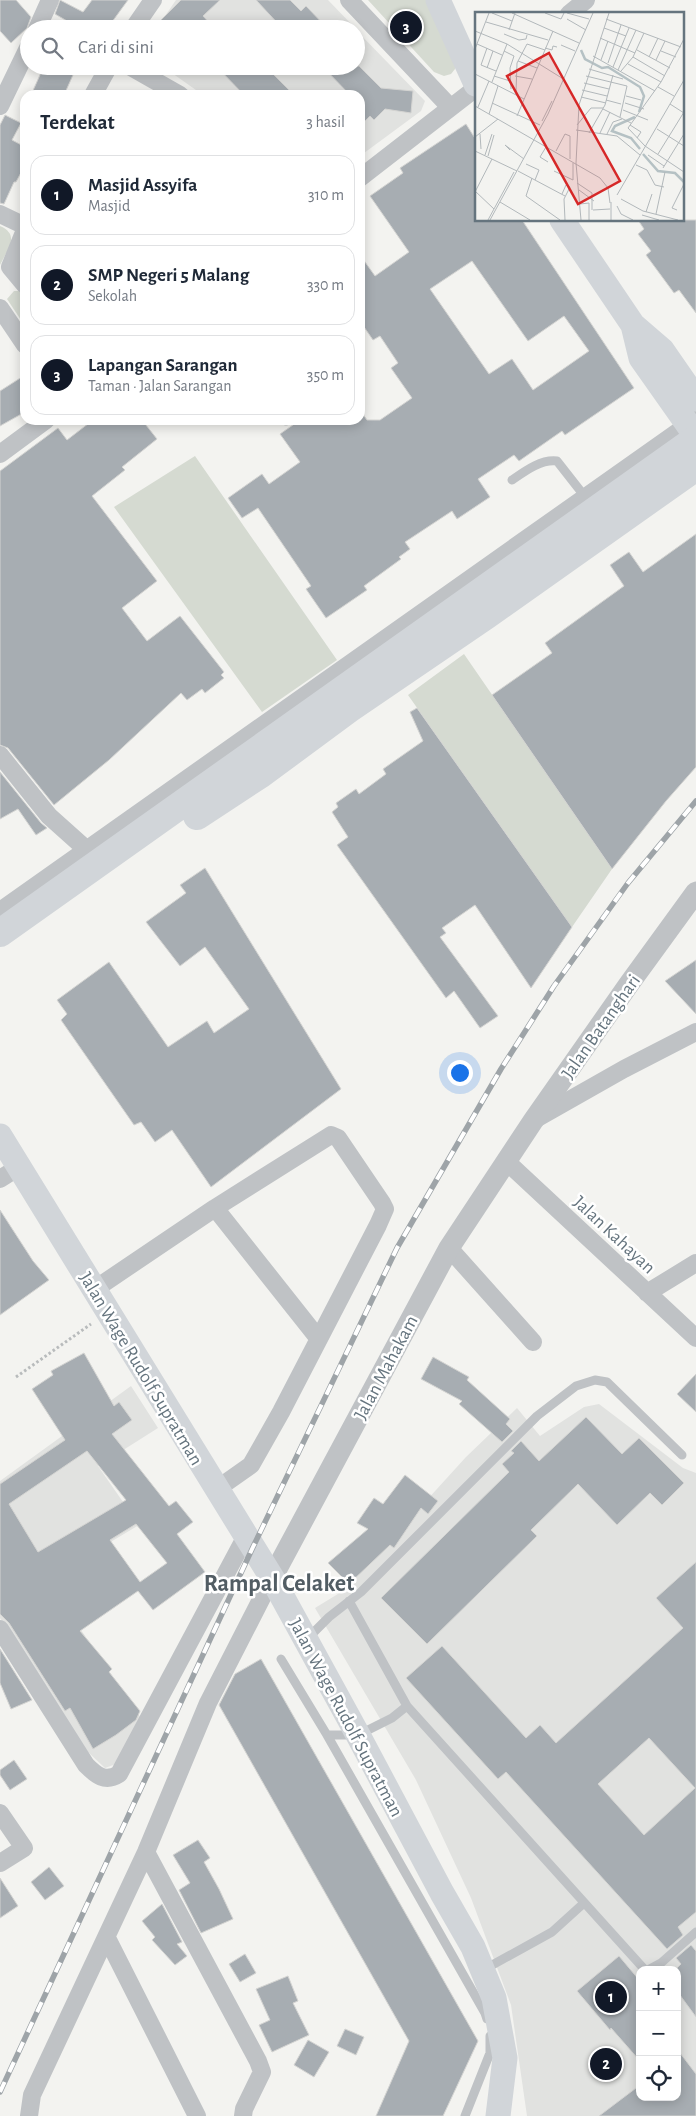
<!DOCTYPE html>
<html lang="id">
<meta charset="utf-8">
<style>
body{margin:0;font-family:"Alegreya Sans",sans-serif;background:#f2f2f3;color:#1f2937}
.controls{position:absolute;right:15px;bottom:15px;display:grid;overflow:hidden;border-radius:10px;box-shadow:0 2px 12px #0003}
.controls button{width:45px;height:45px;display:grid;place-items:center;padding:0;border:0;border-bottom:1px solid #e0e1e3;background:#fff;color:#1f2937;font:25px sans-serif}
.you{position:absolute;left:459px;top:1072px;width:18px;height:18px;margin:-12px;border:4px solid #fff;border-radius:50%;background:#1a73e8;box-shadow:0 0 0 8px #1a73e833}
.badge{display:grid;place-items:center;width:32px;height:32px;border-radius:50%;background:#111827;color:#fff;font-size:16px;font-weight:700}
.pin{position:absolute;translate:-50% -50%;border:2px solid #fff;box-shadow:0 1px 5px #0006}
.list{margin:0;padding:0;list-style:none}
h2{display:flex;justify-content:space-between;align-items:center;height:65px;margin:0;padding:0 20px;font-size:21px}
h2 small{font-size:16px;font-weight:400;color:#747a83}
.list li{display:grid;grid-template-columns:32px 1fr auto;gap:15px;align-items:center;box-sizing:border-box;height:80px;margin:0 10px 10px;padding:0 10px;border:1px solid #e0e1e3;border-radius:15px}
.list b{display:block;font-size:19px;white-space:nowrap}
.list p{margin:0;font-size:16px;white-space:nowrap;color:#747a83}
.list em{font-size:16px;font-style:normal;color:#747a83}
.icon{flex:none;width:28px;height:28px;fill:none;stroke:currentColor;stroke-width:2;stroke-linecap:round;stroke-linejoin:round}
.map{position:relative;flex:none;width:696px;height:2116px;overflow:hidden}
.search{position:absolute;background:#fff;box-shadow:0 2px 12px #0003;left:20px;top:20px;width:345px;height:55px;display:flex;align-items:center;gap:12px;box-sizing:border-box;padding:0 18px;border-radius:28px;color:#747a83;font-size:19px}
.panel{position:absolute;background:#fff;box-shadow:0 2px 12px #0003;left:20px;top:90px;width:345px;height:335px;border-radius:15px}
.map>svg:first-child{display:block}
.built{fill:#e1e2e0;fill-rule:evenodd}
.green{fill:#d5dad1}
.building{fill:#a7adb2;stroke:#d4d4d2;fill-rule:evenodd}
.lines{fill:none;stroke-linecap:round;stroke-linejoin:round}
.path{stroke:#b8bbbc;stroke-width:3;stroke-dasharray:2.5 2.5;stroke-linecap:butt}
.service{stroke:#bfc2c5;stroke-width:9}
.minor{stroke:#bfc2c5;stroke-width:18}
.tertiary{stroke:#bfc2c5;stroke-width:21}
.secondary{stroke:#d1d5d9;stroke-width:25}
.primary{stroke:#d1d5d9;stroke-width:28}
.rail-casing{stroke:#9ea4a8;stroke-width:5.5}
.rail{stroke:#fff;stroke-width:4;stroke-dasharray:11;stroke-linecap:butt}
.labels{text-anchor:middle;stroke-width:5;stroke-linejoin:round;paint-order:stroke}
.street-label{font-size:19px;fill:#65747e;stroke:#fff}
.district-label{font-size:24px;font-weight:bold;fill:#525d64;stroke:#fff}
.inset-river{fill:none;stroke:#b5c1c4;stroke-width:2.5}
.inset-road{fill:none;stroke:#b2b8bb;stroke-width:1}
.view{fill:#d62828;fill-opacity:0.15;stroke:#d62828;stroke-width:2.5}
.inset-edge{fill:none;stroke:#65747e;stroke-width:2.5}
</style>
<div class="map">
<svg width="696" height="2116" viewBox="0 0 696 2116">
<rect width="100%" height="100%" fill="#f3f3f0"/>
<path class="built" d="M176,0H328L356,29H156Z
M356,30L425,101L421,111L360,156V95H203L162,66H356Z
M131,1386L158,1428L98,1466L139,1525L47,1580L143,1721L116,1764L105,1768L88,1752L0,1618V1481Z
M599,1404L683,1468L696,1473V2116H527L511,2005L471,1898L416,1780L315,1608L346,1589L466,1457L517,1408L540,1436L584,1407ZM640,1970H677V2097H640Z"/>
<path class="green" d="M368,0H426L455,63V69L451,74L444,76L434,72Z
M0,226C21,235 7,250 0,265Z
M14,291H19L25,295V326L7,299Z
M195,456L337,660L262,712L114,507Z
M464,654L612,869L572,927L408,695Z"/>
<path class="building" d="M0,0H16L31,17L27,28L11,43L0,31Z
M60,0L83,12L92,0H128L109,26L114,29H72L74,25L55,14Z
M181,0H220L203,16L215,29H152Z
M256,0H290L301,11L306,6L328,29H283Z
M44,66H77L64,95H31Z
M216,66H265L294,95H244Z
M322,66H359L381,88L413,91L411,113L385,109L374,120L370,116L360,126V95H350Z
M5,115L21,123L12,140L25,147V165L16,182H14L4,204L0,203V125Z
M466,124L476,140V220H522L634,388L565,435L562,431L519,461L514,455L478,479L490,497L457,519L452,511L405,542L410,549L399,557L401,559L364,586L367,590L326,618L306,589L311,586L258,508L242,518L228,498L262,474L269,484L300,462L280,434L300,420H360V415L362,413L367,420H380L412,398L391,368L398,363L380,336L373,340L360,321V255L375,276L409,252L370,196L403,173L400,168ZM472,261L528,341L564,316L589,351L533,390L512,359L489,374L430,289Z
M638,220H696V313L679,290L674,293L646,255L651,251L638,234L644,229Z
M25,375V412L0,426V391Z
M93,420H142L157,439L122,467L125,470L92,496L157,581L122,608L147,641L180,616L224,672L221,675L224,678L205,693L202,689L187,700L181,693L109,760L54,805L8,748L0,745V471L58,428L67,440Z
M696,534V767L666,801L612,869L492,695L552,653L545,643L624,586L610,565L629,552L643,572Z
M417,708L572,927L531,988L475,905L442,928L446,933L440,937L498,1016L480,1028L454,991L446,998L337,845L348,837L332,812L338,807L336,803L356,789L359,794L386,774L383,769L423,741L410,712Z
M0,772L41,823L47,828L36,835L18,809L0,819Z
M205,868L341,1089L211,1187L172,1130L155,1142L141,1122L134,1125L61,1020L67,1014L57,1000L109,962L168,1047L207,1021L214,1033L249,1009L205,947L180,966L146,922L186,893L180,885Z
M696,960V1014L665,981Z
M0,1210L33,1261L49,1280L0,1315Z
M84,1353L114,1406L119,1402L132,1420L112,1434L169,1506L176,1501L193,1522L177,1534L205,1572L153,1610L138,1591L80,1631L112,1669L109,1672L140,1711L136,1720L116,1735L93,1749L70,1708L65,1711L9,1623L0,1614V1484L65,1440L32,1389L53,1375L51,1371ZM87,1451L126,1500L38,1552L9,1504ZM136,1524L167,1563L140,1582L110,1540Z
M433,1357L469,1377L467,1380L510,1419L506,1424L513,1431L502,1442L459,1404L462,1401L421,1379Z
M696,1374V1412L677,1394Z
M586,1417L622,1454L639,1438L684,1483L662,1505L650,1493L617,1525L578,1484L531,1530L537,1536L427,1644L381,1598L509,1472L502,1464L514,1453L511,1451L521,1441L539,1461Z
M405,1475L438,1501L428,1514L421,1508L394,1548L390,1545L349,1584L328,1563L368,1529L357,1523L374,1498L383,1504Z
M696,1562V1912L678,1927L683,1935L667,1949L506,1772L498,1779L406,1678L442,1646L526,1738L540,1725L556,1743L683,1628L656,1598ZM649,1738L695,1788L644,1835L598,1784Z
M0,1649L32,1700L11,1709L0,1683Z
M261,1659L478,2041L443,2116H376L409,2041L219,1705L235,1674Z
M14,1760L27,1779L10,1790L0,1775V1770Z
M198,1840L210,1858L204,1862L219,1889L233,1919L201,1933L179,1890L190,1883L173,1855Z
M49,1867L64,1886L45,1900L31,1882Z
M0,1878L18,1906L0,1918Z
M162,1904L182,1942L177,1944L187,1956L175,1965L152,1940L155,1937L142,1921Z
M691,1945L696,1951V2017L677,1991V1968L681,1964L676,1958Z
M245,1954L256,1973L240,1982L229,1964Z
M619,1956L640,1981V2061L611,2028L610,2030L577,1991Z
M288,1976L298,2001L293,2003L309,2035L272,2052L259,2025L270,2020L256,1989Z
M345,2029L364,2037L356,2055L337,2046Z
M308,2040L329,2052L314,2077L294,2065Z
M677,2049L696,2074V2116H599L640,2085V2097H677Z"/>
<g class="lines">
<path class="path" d="M16,1377L91,1324"/>
<path class="service" d="M286,420V421
M512,480C525,471 541,459 557,461L586,498
M349,1601L407,1706L645,1970
M308,1638L329,1617L361,1592L537,1416L576,1386L595,1380L607,1382L682,1455
M281,1659L327,1735L485,2013L487,2019
M327,1735H358L392,1718L407,1706
M485,1969L552,1932L584,1903
M648,1970L661,1963L696,1932
M465,2116L490,2053V2036"/>
<path class="minor" d="M349,0L450,107
M569,14L586,0
M37,29L50,0
M133,29L153,0
M129,66L180,95
M93,95L109,66
M0,106L29,46
M360,178L476,88
M0,214L25,226
M10,267L25,230
M10,267L25,285
M0,308L25,345
M0,454L46,420
M0,755L49,816L87,850
M0,911L696,419
M534,1120L624,1069L696,1032
M506,1161L696,1338
M0,1179L19,1167
M215,1208L318,1338
M449,1248L533,1342
M95,1289L215,1208L331,1135L338,1138L382,1203L385,1209L378,1225L281,1412L251,1465L217,1489
M647,1293L696,1263
M0,1629L86,1765C96,1775 105,1783 119,1774L246,1536
M0,1813L24,1848L0,1863
M146,1852L258,2061L262,2072L244,2109L243,2116
M107,1938L197,2116
M29,2116L32,2095L146,1852L208,1703L272,1578"/>
<path class="tertiary" d="M272,1578L449,1248L533,1121L629,984L696,892"/>
<path class="secondary" d="M438,0L476,84
M562,220L633,325L662,350L696,399
M633,325L641,358L696,436
M0,1136L272,1578L358,1735L442,1893L473,1947L494,1998L505,2058L498,2116"/>
<path class="primary" d="M197,816L261,774L349,709L487,615L696,467
M0,933L696,439"/>
<defs>
<path id="rail" d="M0,2092L253,1547L397,1248L501,1069L554,986L628,883L696,801"/>
</defs>
<use href="#rail" class="rail-casing"/>
<use href="#rail" class="rail"/>
</g>
<g class="labels">
<g class="street-label">
<text transform="translate(600 1026) rotate(-55)" y="7">Jalan Batanghari</text>
<text transform="translate(615 1234) rotate(43)" y="7">Jalan Kahayan</text>
<text transform="translate(385 1367) rotate(-62)" y="7">Jalan Mahakam</text>
<text transform="translate(142 1368) rotate(59)" y="7">Jalan Wage Rudolf Supratman</text>
<text transform="translate(347 1717) rotate(62)" y="7">Jalan Wage Rudolf Supratman</text>
</g>
<g class="district-label">
<text x="279" y="1591">Rampal Celaket</text>
</g>
</g>
<g transform="translate(475 12)">
<rect width="209" height="209" fill="#f3f3f0"/>
<path class="inset-river" d="M106,38L110,47L127,56L133,55L165,75L169,84L164,100M160,105L140,114L137,119L156,126L165,137M168,142L183,159L200,161L209,170"/>
<path class="inset-road" d="M17,1L37,9M37,1L104,31M70,1L86,7L89,1M92,1L114,7M92,7L111,18M131,7L206,35M11,10L73,28M129,16L151,24M34,18L40,1M0,19L32,32L90,68M29,22L44,28L51,27L52,23M125,26L160,41M209,27L186,70L153,116L170,134L209,160M2,32L27,43M86,33L100,39M12,36L6,53L21,59M70,36L77,38L78,34L82,35M0,37L14,1M162,38L195,56M29,39L39,44L35,56L36,77M186,39L201,45M118,44L180,79M158,45L190,64M174,45L183,26M126,48L133,29M181,48L190,29M43,49L62,56M133,51L146,13M153,52L186,70M138,55L154,16M12,56L18,39M114,57L148,67M143,58L161,18M146,59L158,45L169,21M0,62L49,87M19,64L35,69M40,64L57,67M111,64L152,74L145,105M17,70L32,32M109,71L134,77M183,75L199,84M107,78L132,84M41,80L42,51L52,32L70,38M151,84L166,88M106,85L131,91M131,88L146,92M17,91L65,113M150,91L169,97M195,92L209,101M0,94L125,166L133,176L135,191M3,95L14,69M128,97L156,111M148,98L173,108M14,102L23,74M42,104L78,19M67,109L77,89M102,113L116,96H128M155,113L166,120L162,126M182,117L209,134M101,118L142,124L165,143M114,121L130,93L138,63M125,121L135,100M5,122L6,137M132,122L138,110L147,107M0,125L23,107M71,135L65,145L73,150M35,138L30,133L49,147M0,139L42,159M81,139L90,122L95,124V147M183,142L209,100M10,143L17,122M173,143L189,154M13,144L19,123M51,152L64,158L60,168M161,153L172,158L180,173L189,175M188,156L209,122M43,159L90,184M79,159L98,168V151M57,166L51,184L85,208M102,171L117,181V198M104,178L119,189M0,179L19,197M0,180L17,147M87,182L91,173L95,175L89,187L90,208M142,183L209,68M146,187L168,199L203,208M25,190L55,208M136,190V208M105,192L114,191V208M142,194L146,202L158,208M118,198L135,197M202,198L197,196L209,172M171,200L177,182M181,202L190,160M167,203L184,208M13,208L39,160M15,208L73,102L118,1M106,208L101,151L104,93L134,1"/>
<path class="view" d="M74,41L145,169L103,192L32,64Z"/>
<rect width="209" height="209" class="inset-edge"/>
</g>
</svg>
<div class="controls">
<button>+</button>
<button>−</button>
<button><svg class="icon" aria-label="locate" viewBox="0 0 24 24"><circle cx="12" cy="12" r="6"/><path d="M12 2v4M12 18v4M2 12h4M18 12h4"/></svg></button>
</div>
<div class="you"></div>
<div class="pin badge" style="left:611px;top:1997px">1</div>
<div class="pin badge" style="left:606px;top:2064px">2</div>
<div class="pin badge" style="left:406px;top:27px">3</div>
<div class="search"><svg class="icon" aria-label="search" viewBox="0 0 24 24"><circle cx="10" cy="10" r="6"/><path d="M15 15l6 6"/></svg>Cari di sini</div>
<section class="panel">
<h2>Terdekat<small>3 hasil</small></h2>
<ul class="list">
<li><span class="badge">1</span><div><b>Masjid Assyifa</b><p>Masjid</p></div><em>310 m</em></li>
<li><span class="badge">2</span><div><b>SMP Negeri 5 Malang</b><p>Sekolah</p></div><em>330 m</em></li>
<li><span class="badge">3</span><div><b>Lapangan Sarangan</b><p>Taman · Jalan Sarangan</p></div><em>350 m</em></li>
</ul>
</section>
</div>
